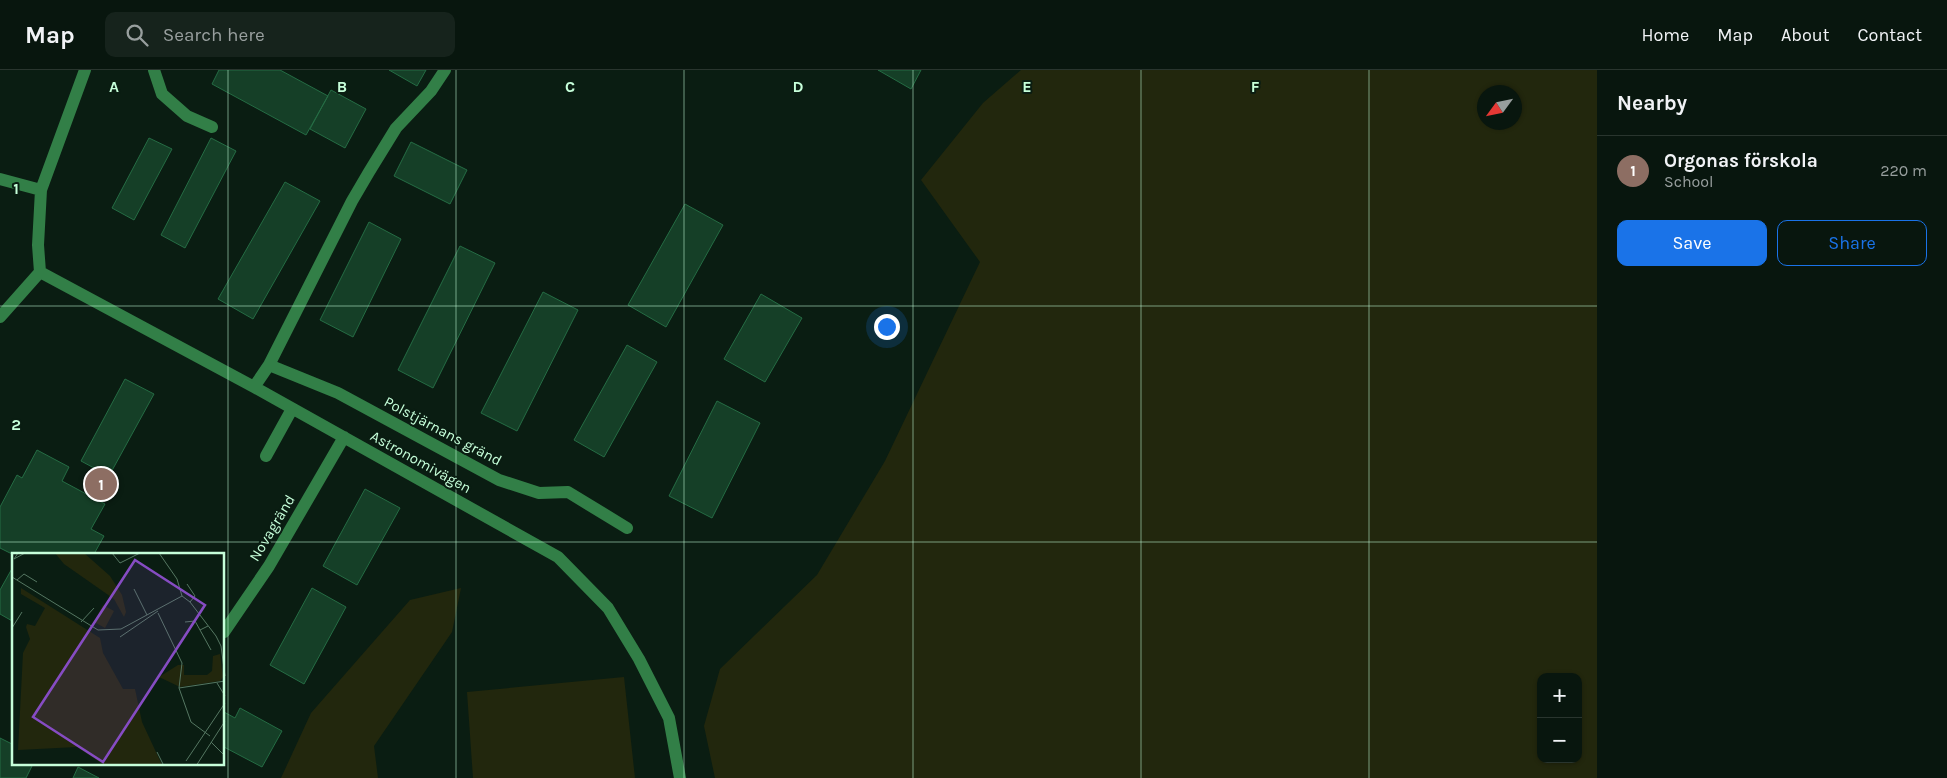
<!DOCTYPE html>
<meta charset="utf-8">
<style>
body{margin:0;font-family:Karla,sans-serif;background:#16231c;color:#f1f3f6}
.controls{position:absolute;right:15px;bottom:15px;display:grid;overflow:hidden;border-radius:10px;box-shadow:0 1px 4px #0004}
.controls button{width:45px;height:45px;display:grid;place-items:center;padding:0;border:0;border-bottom:1px solid #29352e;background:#08160e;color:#f1f3f6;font:25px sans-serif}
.compass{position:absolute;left:1477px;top:15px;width:45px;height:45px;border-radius:50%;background:#08160e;box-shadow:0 1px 4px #0004;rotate:237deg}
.you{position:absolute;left:886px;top:256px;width:18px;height:18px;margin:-12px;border:4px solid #fff;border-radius:50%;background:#1a73e8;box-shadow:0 0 0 8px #1a73e833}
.badge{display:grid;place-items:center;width:32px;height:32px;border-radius:50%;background:#1a73e8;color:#fff;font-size:16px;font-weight:700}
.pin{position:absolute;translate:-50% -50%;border:2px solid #fff;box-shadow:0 1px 5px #0006}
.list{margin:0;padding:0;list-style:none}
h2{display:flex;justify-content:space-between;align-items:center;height:65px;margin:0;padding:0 20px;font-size:21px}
h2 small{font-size:16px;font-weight:400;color:#989f9e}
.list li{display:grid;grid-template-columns:32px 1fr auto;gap:15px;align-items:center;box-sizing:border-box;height:70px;padding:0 20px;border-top:1px solid #29352e}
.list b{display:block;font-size:19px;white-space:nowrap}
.list p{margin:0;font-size:16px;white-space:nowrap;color:#989f9e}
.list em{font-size:16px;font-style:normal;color:#989f9e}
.actions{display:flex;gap:10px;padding:15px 20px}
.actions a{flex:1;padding:11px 0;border:1px solid #1a73e8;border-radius:10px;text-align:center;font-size:18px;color:#1a73e8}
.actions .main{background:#1a73e8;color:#fff}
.icon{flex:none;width:28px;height:28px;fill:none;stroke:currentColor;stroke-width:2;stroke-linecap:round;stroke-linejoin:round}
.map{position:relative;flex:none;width:1597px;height:708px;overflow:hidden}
header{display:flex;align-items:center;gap:30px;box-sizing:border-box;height:70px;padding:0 25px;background:#08160e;border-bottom:1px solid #29352e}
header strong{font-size:24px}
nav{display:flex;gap:28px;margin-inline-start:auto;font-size:18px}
.search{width:350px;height:45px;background:#16231c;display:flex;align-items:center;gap:12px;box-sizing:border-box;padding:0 18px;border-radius:10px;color:#989f9e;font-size:19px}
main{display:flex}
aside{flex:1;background:#08160e}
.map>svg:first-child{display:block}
.green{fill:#22270d;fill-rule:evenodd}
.building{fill:#153f27;stroke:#256c44}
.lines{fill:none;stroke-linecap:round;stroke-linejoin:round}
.minor{stroke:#327f47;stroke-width:12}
.grid{fill:none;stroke:#c6ffda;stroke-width:1;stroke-opacity:0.55}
.labels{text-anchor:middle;stroke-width:4;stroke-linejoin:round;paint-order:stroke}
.street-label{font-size:15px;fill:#c6ffda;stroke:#0a1d12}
.inset-road{fill:none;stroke:#557762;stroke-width:1}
.view{fill:#864cc3;fill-opacity:0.15;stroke:#864cc3;stroke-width:2.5}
.inset-edge{fill:none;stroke:#c6ffda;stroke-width:2.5}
.grid-label{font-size:16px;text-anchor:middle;font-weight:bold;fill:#c6ffda;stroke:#0a1d12;stroke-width:4;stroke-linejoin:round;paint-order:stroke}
</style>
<header>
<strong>Map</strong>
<div class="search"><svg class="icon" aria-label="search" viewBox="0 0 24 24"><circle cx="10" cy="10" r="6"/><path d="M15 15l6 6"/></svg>Search here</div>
<nav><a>Home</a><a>Map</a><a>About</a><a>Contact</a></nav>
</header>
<main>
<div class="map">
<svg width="1597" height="708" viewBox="0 0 1597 708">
<rect width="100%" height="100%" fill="#0a1d12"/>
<path class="green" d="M1021,0H1597V708H715L704,656L720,599L817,505L885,391L980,192L921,110L983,33ZM1484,22H1514V52H1484ZM1541,607H1578V689H1541Z
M461,518L452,562L374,676L378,708H281L311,643L410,530Z
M624,607L635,708H473L467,622Z"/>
<path class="building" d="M219,0H280L328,26L306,65L212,14Z
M389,0H426L417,16Z
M878,0H921L911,19Z
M331,20L366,39L345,78L310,59Z
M149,68L172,79L134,150L112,138Z
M211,68L236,81L185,178L161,165Z
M411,72L467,100L450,134L394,106Z
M285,112L320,131L253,249L218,229Z
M685,134L723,155L666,257L628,235Z
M369,152L401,169L353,267L320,250Z
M460,176L495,193L433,318L398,300Z
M543,222L578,240L517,361L481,343Z
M761,224L802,248L765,312L724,289Z
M627,275L657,292L604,387L574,370Z
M125,309L154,324L109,406L81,391Z
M717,331L760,353L712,448L669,426Z
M37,380L69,397L62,411L105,434L91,459L104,466L94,484L14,485L0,478V437L17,405L22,408Z
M365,419L400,438L357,515L323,496Z
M14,495V552L0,544V520Z
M312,518L346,537L304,614L270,595Z
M240,638L282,661L262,697L224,677V642L235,648Z
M0,668L14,675V694H33L26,708H0Z
M78,697L99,708H73Z"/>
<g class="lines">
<path class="minor" d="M154,0L162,24L187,46L212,57
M0,109L41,120
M40,202L254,317L558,487L608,538L639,589L669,648L680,708
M0,247L40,202L38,175L41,120L85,0
M269,295L352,131L369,102L396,58L431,21L445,0
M254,317L269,295L338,323L499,410L539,423L568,422L627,458
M266,386L292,339
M224,562L269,496L344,367"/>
</g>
<path class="grid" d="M228,0V708M456,0V708M684,0V708M913,0V708M1141,0V708M1369,0V708M0,236H1597M0,472H1597"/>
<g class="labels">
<g class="street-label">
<text transform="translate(443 361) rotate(28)" y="5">Polstjärnans gränd</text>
<text transform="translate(421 392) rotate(29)" y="5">Astronomivägen</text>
<text transform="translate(272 458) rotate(-59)" y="5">Novagränd</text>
</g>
</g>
<g transform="translate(12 483)">
<rect width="212" height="212" fill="#0a1d12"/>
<path d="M43,0H72L98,23L110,42L114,59L112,64L102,46L52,11ZM9,35L88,85L91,100L111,136H123L130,169L150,212H92L65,194L6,197L11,100L18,86L14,74L15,71L23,73L33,55L9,41ZM91,52L102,58L93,75L82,69ZM208,101L211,124L208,128L168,134L147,124L166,112H172V122H195L200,118L201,103Z" fill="#22270d"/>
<path class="inset-road" d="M6,0L2,6L13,0M100,0L108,10L128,0M147,0L165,26L170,43L178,49L204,83L209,93L213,123M0,24L86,77L109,76L170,43M5,27L12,21L25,29M175,31L183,43L178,49M122,36L135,62M146,60L170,110L167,135L179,169L198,183M69,69L82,55M173,69L183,68L188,77L196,73M0,75L10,59M188,77L199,97M108,84L146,58M205,130L213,143M167,135L213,128M199,189L213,203M145,199L152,213M174,208L213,150M184,213L213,168"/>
<path class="view" d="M123,7L193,52L91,209L21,164Z"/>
<rect width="212" height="212" class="inset-edge"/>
</g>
<g class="grid-label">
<text x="114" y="22">A</text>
<text x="342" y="22">B</text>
<text x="570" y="22">C</text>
<text x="798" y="22">D</text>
<text x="1027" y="22">E</text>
<text x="1255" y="22">F</text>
<text x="16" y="124">1</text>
<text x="16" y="360">2</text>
</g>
</svg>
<div class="controls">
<button>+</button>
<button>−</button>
</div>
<svg class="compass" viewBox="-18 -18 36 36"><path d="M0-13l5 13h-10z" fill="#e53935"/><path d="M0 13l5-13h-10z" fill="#989f9e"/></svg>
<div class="you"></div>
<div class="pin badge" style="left:101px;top:414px;background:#8d6e63">1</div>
</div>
<aside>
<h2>Nearby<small></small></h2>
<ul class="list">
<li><span class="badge" style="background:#8d6e63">1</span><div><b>Orgonas förskola</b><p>School</p></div><em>220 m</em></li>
</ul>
<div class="actions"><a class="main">Save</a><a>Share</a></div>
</aside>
</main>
